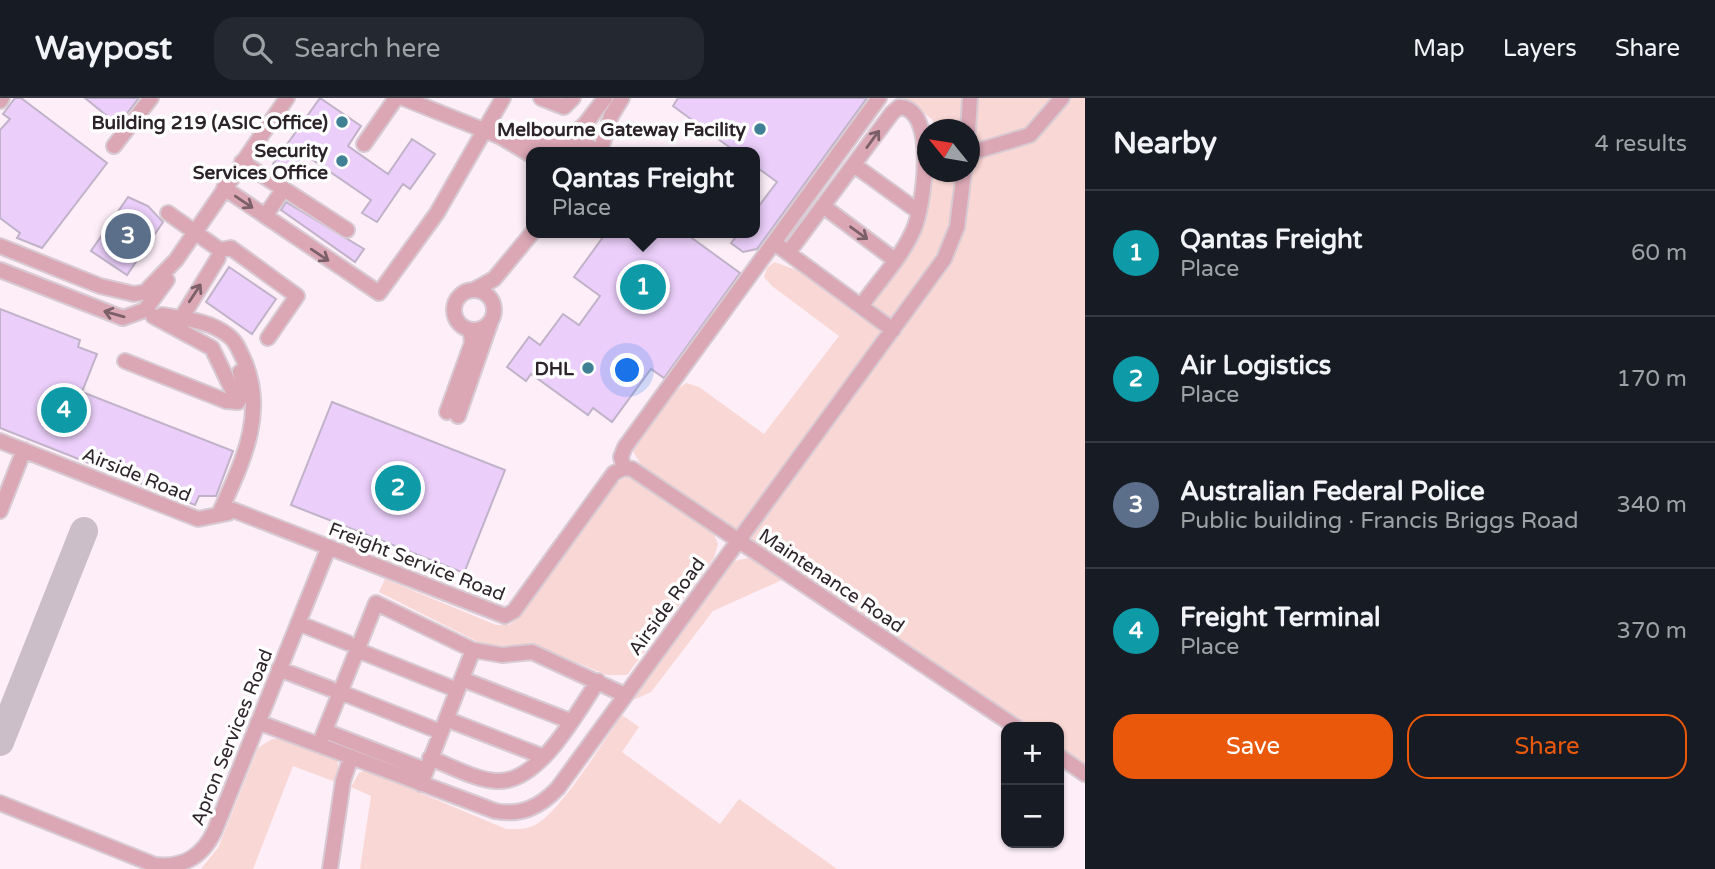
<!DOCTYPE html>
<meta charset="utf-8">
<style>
body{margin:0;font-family:"Varela Round",sans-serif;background:#242831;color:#f1f3f6}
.controls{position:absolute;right:21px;bottom:21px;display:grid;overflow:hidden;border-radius:14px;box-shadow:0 2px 5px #0004}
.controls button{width:63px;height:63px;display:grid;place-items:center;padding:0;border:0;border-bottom:2px solid #363941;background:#171b24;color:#f1f3f6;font:35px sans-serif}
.compass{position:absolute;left:917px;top:21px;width:63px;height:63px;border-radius:50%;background:#171b24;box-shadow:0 2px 5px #0004;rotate:300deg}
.you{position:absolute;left:628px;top:273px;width:24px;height:24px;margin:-18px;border:5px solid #fff;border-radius:50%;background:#1a73e8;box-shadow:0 0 0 10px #1a73e833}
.badge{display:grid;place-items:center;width:46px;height:46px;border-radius:50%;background:#ea580c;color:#fff;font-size:23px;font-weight:700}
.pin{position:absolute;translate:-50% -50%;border:4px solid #fff;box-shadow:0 2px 7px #0006}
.popup{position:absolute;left:526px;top:49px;width:234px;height:91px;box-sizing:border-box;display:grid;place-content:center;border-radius:14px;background:#171b24;filter:drop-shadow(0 2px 5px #0005);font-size:23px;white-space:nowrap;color:#9ea1a6}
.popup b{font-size:26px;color:#f1f3f6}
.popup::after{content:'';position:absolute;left:50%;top:100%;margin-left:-14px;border:14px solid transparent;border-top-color:#171b24}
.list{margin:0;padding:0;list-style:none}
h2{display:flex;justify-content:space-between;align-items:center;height:91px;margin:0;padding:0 28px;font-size:30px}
h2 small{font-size:23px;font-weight:400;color:#9ea1a6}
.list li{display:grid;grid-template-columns:46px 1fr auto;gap:21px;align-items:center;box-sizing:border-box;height:126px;padding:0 28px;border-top:2px solid #363941}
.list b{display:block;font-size:26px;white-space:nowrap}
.list p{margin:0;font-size:23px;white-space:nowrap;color:#9ea1a6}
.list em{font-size:23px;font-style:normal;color:#9ea1a6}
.actions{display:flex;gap:14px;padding:21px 28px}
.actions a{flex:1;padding:16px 0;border:2px solid #ea580c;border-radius:21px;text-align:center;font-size:24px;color:#ea580c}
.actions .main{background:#ea580c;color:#fff}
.icon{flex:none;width:38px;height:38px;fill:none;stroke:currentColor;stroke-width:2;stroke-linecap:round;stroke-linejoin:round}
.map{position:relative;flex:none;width:1085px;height:771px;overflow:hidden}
header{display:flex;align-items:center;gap:42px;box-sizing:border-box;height:98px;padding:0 35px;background:#171b24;border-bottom:2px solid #363941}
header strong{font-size:33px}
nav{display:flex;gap:38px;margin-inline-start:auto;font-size:24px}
.search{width:490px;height:63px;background:#242831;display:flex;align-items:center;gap:18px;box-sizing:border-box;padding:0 24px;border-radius:21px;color:#9ea1a6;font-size:26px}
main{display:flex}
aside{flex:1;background:#171b24}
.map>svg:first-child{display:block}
.green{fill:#f9d7d4}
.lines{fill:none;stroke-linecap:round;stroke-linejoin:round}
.taxiway{stroke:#ccbec8;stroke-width:28}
.building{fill:#ebcffa;stroke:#c0b2c8;stroke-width:2}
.minor-casing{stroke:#d8cad3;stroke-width:18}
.minor{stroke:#dba7b5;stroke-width:14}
.oneway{stroke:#7b5f69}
.poi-dot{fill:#408094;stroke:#fff;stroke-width:2.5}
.labels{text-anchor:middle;stroke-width:7;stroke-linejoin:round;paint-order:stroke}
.poi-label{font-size:19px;font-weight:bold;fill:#2d242a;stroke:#fff;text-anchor:end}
.street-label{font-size:19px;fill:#2d242a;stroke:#fff}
</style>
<header>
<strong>Waypost</strong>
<div class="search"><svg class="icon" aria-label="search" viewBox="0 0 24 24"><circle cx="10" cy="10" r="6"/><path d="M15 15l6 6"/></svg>Search here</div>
<nav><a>Map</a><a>Layers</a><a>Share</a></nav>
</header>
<main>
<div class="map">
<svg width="1085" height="771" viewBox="0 0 1085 771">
<rect width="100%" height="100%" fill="#fdeef8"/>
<path class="green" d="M904,0H1085V667L1059,649V629H1030L643,370L633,353L674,294L686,285L699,289L764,336L839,238L772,188L764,179L767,170L774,164L797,172L860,219L920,136L928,74H970V32L932,31L933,22Z
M628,378L634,379L711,429L718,446L714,460L627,577H607L532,546L490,550L379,494L385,481L496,527H509L519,519L613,386Z
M752,459L784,481L713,513L651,594L633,602L729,470L735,463Z
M622,617L639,629L622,654L720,726L739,701L837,771H360L371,698L351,689L359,675L366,672L506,731C515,731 524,732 533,728C559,717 603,643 622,617Z
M272,641H281L337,662L340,675L333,683L293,668L253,771H201L218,750L258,650Z"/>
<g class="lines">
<path class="taxiway" d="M0,644L84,433"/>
</g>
<path class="building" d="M15,0H21L107,65L42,150L17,140L20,135L0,120V32L10,21L3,16Z
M85,0H139L118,27Z
M320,0L361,28L348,48L388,76L412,41L435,56L410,91L403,86L377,124L362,115L371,102L304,56L289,77L273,66Z
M678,0H867L757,151L743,154L731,145L739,135H755V113L777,84L755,68V54H736L673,8Z
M128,99L148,108L163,124L127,177L91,153Z
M286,104L364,151L355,164L281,112Z
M606,135H685L740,175L664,280L651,271L612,324L593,310L588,317L531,276L526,283L507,269L529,239L540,247L563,216L579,227L600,198L574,179Z
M229,169L276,201L252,236L206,204Z
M0,211L80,242L78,249L97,256L82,294L233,353L216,398H199L195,407L0,330Z
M332,304L505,372L464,475L291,407Z"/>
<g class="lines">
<defs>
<path id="minor" d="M403,0L501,39L531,57
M541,0L564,9L573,0
M0,3L2,0
M968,32L970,0
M512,42L533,46L565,44
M567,43L586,25L605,0
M564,45L583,43L596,54
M364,46L396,0
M114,48L151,0
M600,54L611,18L622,0
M970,55L1030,37L1062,0
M242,64L347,132
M854,67L919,114
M224,90L379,195L437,115L503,0
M823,108L895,162
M168,115L220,152L231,150L297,198L268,240
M265,118L283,92
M0,148L100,188L134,196L145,194L176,162L287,0
M780,149L893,232
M788,155L892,15L899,9C938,9 924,110 913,133C901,160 878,184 861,208
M0,172L123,220L145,212L167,182
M474,192L494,181L532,135
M454 212a20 20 0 1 1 40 0a20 20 0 1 1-40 0Z
M162,217C185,221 209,222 229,238C236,243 239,252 243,260C268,315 242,365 219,416
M153,218L212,250L238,304
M179,224L218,160
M125,263L226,303L238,304
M238,304L245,290L240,274
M447,314L472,245L471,235L466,230
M458,318L491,223
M0,343L198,421L228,415
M624,370L632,371L1016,629
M624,370L621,359L625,349L879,0
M223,408L505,518L514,513L614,375L624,370
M0,413L24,352
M298,525L348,545
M357,552L457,592
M473,552L502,557L532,554L625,597
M279,571L331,591
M462,581L570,623
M340,594L441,634
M446,621L544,659
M258,624L495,713C521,718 540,709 558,690L944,161L957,129L964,74
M325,633L425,672
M319,647L376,505L473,552L421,686
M1059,658L1085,676
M430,660C451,668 475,682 497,683C540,685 577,614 598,583
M0,705L155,767C184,770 203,758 215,732L328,451
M330,771L343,683L351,659"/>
</defs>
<use href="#minor" class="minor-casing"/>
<use href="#minor" class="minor"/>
</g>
<defs><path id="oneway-shaft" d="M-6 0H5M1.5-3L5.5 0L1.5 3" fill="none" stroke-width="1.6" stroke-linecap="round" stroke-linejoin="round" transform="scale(1.75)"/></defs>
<g class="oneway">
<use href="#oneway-shaft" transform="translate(873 41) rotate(-54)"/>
<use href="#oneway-shaft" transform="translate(244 104) rotate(34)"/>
<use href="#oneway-shaft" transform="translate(859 135) rotate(36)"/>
<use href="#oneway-shaft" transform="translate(320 157) rotate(34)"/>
<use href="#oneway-shaft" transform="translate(195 195) rotate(-57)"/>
<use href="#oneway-shaft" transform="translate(114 216) rotate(-164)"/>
</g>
<g class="poi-dot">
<circle cx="342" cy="24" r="7"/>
<circle cx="760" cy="31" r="7"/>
<circle cx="342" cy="63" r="7"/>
<circle cx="588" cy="270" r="7"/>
</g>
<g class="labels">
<g class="poi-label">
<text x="328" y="31">Building 219 (ASIC Office)</text>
<text x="746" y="38">Melbourne Gateway Facility</text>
<text x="328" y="59">Security<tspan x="328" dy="22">Services Office</tspan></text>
<text x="574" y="277">DHL</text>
</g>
<g class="street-label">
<text transform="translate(137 376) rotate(22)" y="7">Airside Road</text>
<text transform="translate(417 463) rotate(21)" y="7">Freight Service Road</text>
<text transform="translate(832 482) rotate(34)" y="7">Maintenance Road</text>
<text transform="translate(666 508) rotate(-54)" y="7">Airside Road</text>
<text transform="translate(231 639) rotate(-68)" y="7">Apron Services Road</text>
</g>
</g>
</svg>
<div class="controls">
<button>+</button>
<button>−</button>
</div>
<svg class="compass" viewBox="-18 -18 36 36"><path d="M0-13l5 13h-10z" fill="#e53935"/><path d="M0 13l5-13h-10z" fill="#9ea1a6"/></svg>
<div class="you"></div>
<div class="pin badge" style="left:643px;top:189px;background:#0f9aa8">1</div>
<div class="popup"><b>Qantas Freight</b>Place</div>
<div class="pin badge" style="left:398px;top:390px;background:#0f9aa8">2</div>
<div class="pin badge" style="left:128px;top:138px;background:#5c6f8a">3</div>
<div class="pin badge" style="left:64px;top:312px;background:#0f9aa8">4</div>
</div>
<aside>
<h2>Nearby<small>4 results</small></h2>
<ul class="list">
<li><span class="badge" style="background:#0f9aa8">1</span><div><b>Qantas Freight</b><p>Place</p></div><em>60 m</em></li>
<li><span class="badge" style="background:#0f9aa8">2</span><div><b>Air Logistics</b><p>Place</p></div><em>170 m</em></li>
<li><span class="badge" style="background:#5c6f8a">3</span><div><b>Australian Federal Police</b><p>Public building · Francis Briggs Road</p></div><em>340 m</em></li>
<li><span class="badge" style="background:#0f9aa8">4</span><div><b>Freight Terminal</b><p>Place</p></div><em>370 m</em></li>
</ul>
<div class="actions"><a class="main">Save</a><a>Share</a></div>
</aside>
</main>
